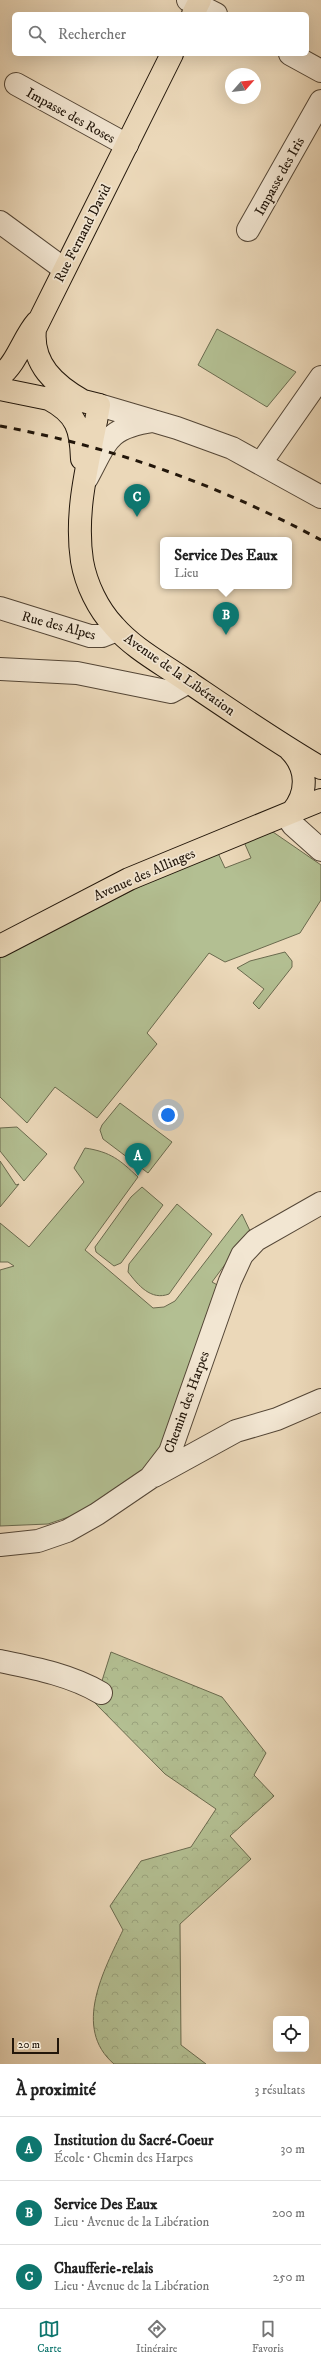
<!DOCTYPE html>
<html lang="fr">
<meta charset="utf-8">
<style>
body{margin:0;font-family:"IM FELL DW Pica",serif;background:#f6f6f6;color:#222}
.controls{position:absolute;right:12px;bottom:12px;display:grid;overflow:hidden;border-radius:6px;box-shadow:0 4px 16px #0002}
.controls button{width:36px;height:36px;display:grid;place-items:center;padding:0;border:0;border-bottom:1px solid #e0e0e0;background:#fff;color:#222;font:20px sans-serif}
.compass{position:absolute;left:225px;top:68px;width:36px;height:36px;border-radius:50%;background:#fff;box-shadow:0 4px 16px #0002;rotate:62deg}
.scale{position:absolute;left:12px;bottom:10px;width:47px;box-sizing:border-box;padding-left:4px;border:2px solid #22160a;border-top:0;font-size:11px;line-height:14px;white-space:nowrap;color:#22160a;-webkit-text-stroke:3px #f2e6d2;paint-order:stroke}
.you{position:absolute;left:168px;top:1115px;width:14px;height:14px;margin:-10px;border:3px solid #fff;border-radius:50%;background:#1a73e8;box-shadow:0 0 0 6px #1a73e833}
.badge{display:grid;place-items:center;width:26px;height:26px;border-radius:50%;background:#0f766e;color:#fff;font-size:13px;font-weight:700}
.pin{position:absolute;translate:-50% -33px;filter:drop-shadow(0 1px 2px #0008)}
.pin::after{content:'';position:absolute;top:21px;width:14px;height:12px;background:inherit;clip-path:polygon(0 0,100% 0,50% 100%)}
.popup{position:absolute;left:160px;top:537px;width:132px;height:52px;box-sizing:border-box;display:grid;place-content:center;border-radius:6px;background:#fff;filter:drop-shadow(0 1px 3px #0005);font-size:13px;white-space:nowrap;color:#767676}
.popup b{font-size:15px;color:#222}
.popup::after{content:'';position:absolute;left:50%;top:100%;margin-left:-8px;border:8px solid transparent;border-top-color:#fff}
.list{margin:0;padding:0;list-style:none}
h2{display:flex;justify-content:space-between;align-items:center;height:52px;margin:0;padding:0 16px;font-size:17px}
h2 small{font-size:13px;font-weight:400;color:#767676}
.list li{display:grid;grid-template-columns:26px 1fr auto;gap:12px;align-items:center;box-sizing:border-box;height:64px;padding:0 16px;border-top:1px solid #e0e0e0}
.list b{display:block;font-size:15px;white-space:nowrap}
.list p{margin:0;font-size:13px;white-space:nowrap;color:#767676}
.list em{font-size:13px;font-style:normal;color:#767676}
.icon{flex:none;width:22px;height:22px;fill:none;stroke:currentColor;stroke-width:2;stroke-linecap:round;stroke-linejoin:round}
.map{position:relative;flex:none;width:321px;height:2064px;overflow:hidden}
.search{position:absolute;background:#fff;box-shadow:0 4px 16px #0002;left:12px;right:12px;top:12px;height:44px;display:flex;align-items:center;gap:10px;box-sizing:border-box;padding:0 14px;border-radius:6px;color:#767676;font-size:15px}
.sheet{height:244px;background:#fff}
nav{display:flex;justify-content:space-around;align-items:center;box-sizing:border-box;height:56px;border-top:1px solid #e0e0e0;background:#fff;font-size:11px;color:#767676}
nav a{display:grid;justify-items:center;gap:2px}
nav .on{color:#0f766e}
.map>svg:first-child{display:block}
.green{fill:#b3bf92;stroke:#6a6a4e}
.forest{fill:url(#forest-crowns);stroke:#6a6a4e}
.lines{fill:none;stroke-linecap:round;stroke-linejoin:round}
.minor-casing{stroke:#544636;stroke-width:24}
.major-casing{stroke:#22160a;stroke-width:24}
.minor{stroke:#f2e6d2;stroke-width:22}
.major{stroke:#ebd8b9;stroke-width:22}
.rail{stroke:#22160a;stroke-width:3;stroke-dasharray:7 7;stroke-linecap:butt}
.labels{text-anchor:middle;stroke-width:3.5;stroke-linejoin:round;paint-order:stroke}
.street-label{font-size:14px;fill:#22160a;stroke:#f2e6d2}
</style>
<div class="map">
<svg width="321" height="2064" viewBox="0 0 321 2064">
<defs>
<pattern id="forest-crowns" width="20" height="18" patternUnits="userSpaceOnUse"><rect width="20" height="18" fill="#b3bf92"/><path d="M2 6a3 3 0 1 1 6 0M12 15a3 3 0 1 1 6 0" fill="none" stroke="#9aa37d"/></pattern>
</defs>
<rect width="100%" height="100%" fill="#ebd8b9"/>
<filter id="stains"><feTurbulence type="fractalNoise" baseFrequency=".005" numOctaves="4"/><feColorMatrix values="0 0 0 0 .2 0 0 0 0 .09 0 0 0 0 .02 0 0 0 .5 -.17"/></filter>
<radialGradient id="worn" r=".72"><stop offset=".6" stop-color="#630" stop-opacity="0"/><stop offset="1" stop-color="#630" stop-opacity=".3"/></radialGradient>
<path class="green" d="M217,329L296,372L267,407L198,365Z
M273,832L321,865V900L300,933L225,962L209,953L147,1033L157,1044L97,1118L55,1087L27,1123L0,1097V956L145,884L218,853L225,868L251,858L244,842Z
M285,952L292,961V967L259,1009L253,1003L264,989L237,968L250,961Z
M120,1103L172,1142L148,1173L103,1139L100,1130L102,1125Z
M17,1127L47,1154L24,1181L0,1151V1128Z
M85,1148C111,1152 120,1160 138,1177L85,1250L153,1308L164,1307L175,1301L242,1214L251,1233L238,1247L212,1282L221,1287L169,1439L151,1464L80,1513L48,1524L0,1526V1270L14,1266L8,1262H0V1223L29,1247L84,1182L74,1168Z
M0,1161L16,1185L19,1184L0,1207Z
M142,1187L163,1205L121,1263L114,1266L96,1252L95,1247L131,1197Z
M177,1204L212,1234L169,1294C151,1301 138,1285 128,1272L129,1264Z"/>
<path class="forest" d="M111,1652L222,1697L266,1753L254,1775L274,1796L230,1836L251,1859L180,1924L181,2045L206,2064H114C72,2028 104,1970 123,1930L110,1906L141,1861L191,1847L216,1809L165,1774L95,1703Z"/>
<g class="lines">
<defs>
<path id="minor" d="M188,0L216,14
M290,54L321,71
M16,84L127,145
M0,222L64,269
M248,230L321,101
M99,405L177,428L232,448L321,497
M261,463L321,377
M87,478C107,441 107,428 153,421
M0,608L90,636H102L117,630
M0,669L77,673L171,692L189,682
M286,815L293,825L321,850
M154,1476L236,1431L277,1419L321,1400
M0,1545L38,1541L67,1531L97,1514L150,1478L170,1452L230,1281L242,1255L256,1240L321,1203
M0,1661C34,1668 71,1675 101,1693"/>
<path id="major" d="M193,14L200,0
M0,376C17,363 23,338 37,322
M0,389L49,399L83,401L99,405C90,457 74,508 82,561C86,584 98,609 114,626C132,647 159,662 181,677C227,708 273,740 321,768
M49,399C77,414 81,429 82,459
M83,401C55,385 31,364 35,329L172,54
M290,750C308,768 308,793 292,812
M0,946L129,879L321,800"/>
</defs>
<use href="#minor" class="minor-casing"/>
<use href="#major" class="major-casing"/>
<use href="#minor" class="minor"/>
<use href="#major" class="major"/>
<path class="rail" d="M0,426C113,447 219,485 321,540"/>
</g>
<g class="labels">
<g class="street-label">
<text transform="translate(71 115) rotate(29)" y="5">Impasse des Roses</text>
<text transform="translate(279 176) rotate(-61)" y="5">Impasse des Iris</text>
<text transform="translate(82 233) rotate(-63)" y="5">Rue Fernand David</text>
<text transform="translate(59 625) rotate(15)" y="5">Rue des Alpes</text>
<text transform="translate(180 674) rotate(35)" y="5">Avenue de la Libération</text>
<text transform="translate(144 874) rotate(-24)" y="5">Avenue des Allinges</text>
<text transform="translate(186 1402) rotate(-70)" y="5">Chemin des Harpes</text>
</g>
</g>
<rect width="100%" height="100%" filter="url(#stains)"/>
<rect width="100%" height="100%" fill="url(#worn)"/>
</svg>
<div class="controls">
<button><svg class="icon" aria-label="locate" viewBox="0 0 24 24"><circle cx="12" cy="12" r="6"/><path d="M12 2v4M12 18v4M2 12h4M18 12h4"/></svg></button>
</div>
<svg class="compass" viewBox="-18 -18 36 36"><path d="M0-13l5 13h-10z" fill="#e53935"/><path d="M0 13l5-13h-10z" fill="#767676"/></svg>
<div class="scale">20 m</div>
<div class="you"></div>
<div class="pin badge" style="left:138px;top:1176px">A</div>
<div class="pin badge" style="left:226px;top:635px">B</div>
<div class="popup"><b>Service Des Eaux</b>Lieu</div>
<div class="pin badge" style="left:137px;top:517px">C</div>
<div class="search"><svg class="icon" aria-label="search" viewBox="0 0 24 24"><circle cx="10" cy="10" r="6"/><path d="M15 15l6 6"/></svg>Rechercher</div>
</div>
<section class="sheet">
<h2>À proximité<small>3 résultats</small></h2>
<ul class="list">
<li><span class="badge">A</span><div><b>Institution du Sacré-Coeur</b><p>École · Chemin des Harpes</p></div><em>30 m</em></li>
<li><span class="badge">B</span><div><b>Service Des Eaux</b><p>Lieu · Avenue de la Libération</p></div><em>200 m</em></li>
<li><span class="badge">C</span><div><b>Chaufferie-relais</b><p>Lieu · Avenue de la Libération</p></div><em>250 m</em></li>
</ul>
</section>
<nav>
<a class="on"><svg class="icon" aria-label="map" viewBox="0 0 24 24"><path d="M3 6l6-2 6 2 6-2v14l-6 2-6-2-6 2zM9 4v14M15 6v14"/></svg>Carte</a>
<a><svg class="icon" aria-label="directions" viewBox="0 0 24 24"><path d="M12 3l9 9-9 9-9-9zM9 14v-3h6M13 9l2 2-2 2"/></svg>Itinéraire</a>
<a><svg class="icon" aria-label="saved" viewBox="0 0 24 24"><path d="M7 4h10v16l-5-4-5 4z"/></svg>Favoris</a>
</nav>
